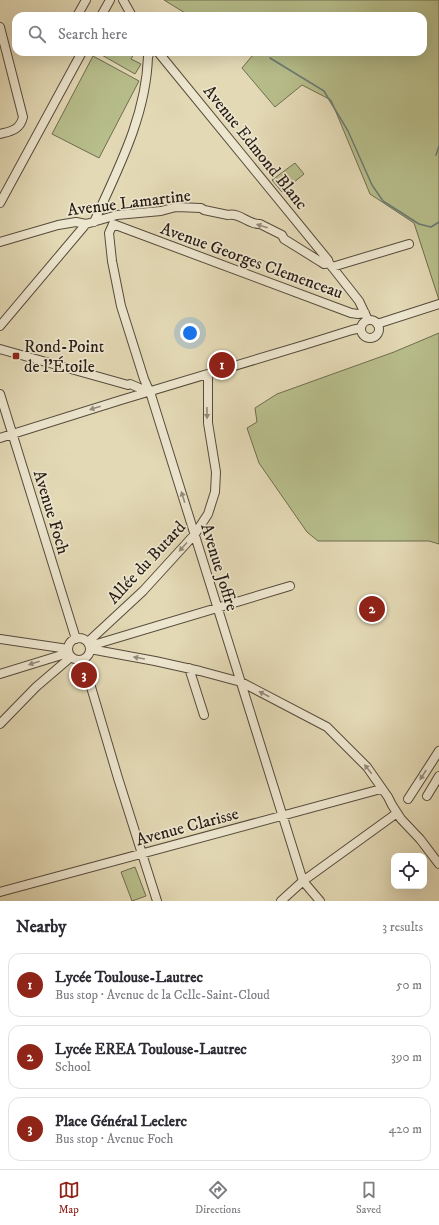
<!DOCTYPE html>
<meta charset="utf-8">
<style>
body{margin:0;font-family:"IM FELL DW Pica",serif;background:#f2f2f3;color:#2b2b33}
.controls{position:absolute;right:12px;bottom:12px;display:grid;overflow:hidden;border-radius:8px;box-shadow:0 4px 16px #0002}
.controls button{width:36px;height:36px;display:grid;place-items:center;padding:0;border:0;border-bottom:1px solid #e1e1e2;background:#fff;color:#2b2b33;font:20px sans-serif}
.you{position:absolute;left:190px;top:333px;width:14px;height:14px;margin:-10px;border:3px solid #fff;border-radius:50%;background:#1a73e8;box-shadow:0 0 0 6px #1a73e833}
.badge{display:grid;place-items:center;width:26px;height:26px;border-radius:50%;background:#8f2418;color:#fff;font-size:13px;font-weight:700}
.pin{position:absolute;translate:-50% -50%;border:2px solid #fff;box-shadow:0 1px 4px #0006}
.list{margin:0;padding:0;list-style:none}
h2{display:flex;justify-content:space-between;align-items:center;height:52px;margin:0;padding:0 16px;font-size:17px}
h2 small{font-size:13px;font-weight:400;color:#7c7c81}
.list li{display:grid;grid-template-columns:26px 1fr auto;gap:12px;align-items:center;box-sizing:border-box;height:64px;margin:0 8px 8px;padding:0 8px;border:1px solid #e1e1e2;border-radius:12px}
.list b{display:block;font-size:15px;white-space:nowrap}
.list p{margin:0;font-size:13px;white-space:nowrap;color:#7c7c81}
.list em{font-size:13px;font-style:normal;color:#7c7c81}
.icon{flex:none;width:22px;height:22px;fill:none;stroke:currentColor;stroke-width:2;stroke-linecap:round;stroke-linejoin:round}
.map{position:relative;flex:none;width:439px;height:901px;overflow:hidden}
.search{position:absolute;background:#fff;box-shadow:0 4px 16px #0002;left:12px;right:12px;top:12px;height:44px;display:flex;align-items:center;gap:10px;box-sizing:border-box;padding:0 14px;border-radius:12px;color:#7c7c81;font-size:15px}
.sheet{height:268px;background:#fff}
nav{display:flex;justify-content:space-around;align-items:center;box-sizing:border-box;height:56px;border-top:1px solid #e1e1e2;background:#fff;font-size:11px;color:#7c7c81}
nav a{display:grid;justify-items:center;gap:2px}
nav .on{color:#8f2418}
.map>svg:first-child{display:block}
.green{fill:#b7be8b;stroke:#6f6d50}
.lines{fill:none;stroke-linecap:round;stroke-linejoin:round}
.stream{stroke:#6a7a75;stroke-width:1.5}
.minor-casing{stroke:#564b3c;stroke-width:10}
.minor{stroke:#ede6cf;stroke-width:8}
.oneway{fill:#948b7b}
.poi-dot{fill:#8f2418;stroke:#ede6cf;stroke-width:1.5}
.labels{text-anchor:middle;stroke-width:3.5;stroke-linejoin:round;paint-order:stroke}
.street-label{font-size:17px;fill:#271c14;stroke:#ede6cf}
.poi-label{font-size:17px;fill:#271c14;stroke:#ede6cf;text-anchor:start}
</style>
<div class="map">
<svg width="439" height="901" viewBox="0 0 439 901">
<rect width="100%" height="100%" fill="#e3d9b5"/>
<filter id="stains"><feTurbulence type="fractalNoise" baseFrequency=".005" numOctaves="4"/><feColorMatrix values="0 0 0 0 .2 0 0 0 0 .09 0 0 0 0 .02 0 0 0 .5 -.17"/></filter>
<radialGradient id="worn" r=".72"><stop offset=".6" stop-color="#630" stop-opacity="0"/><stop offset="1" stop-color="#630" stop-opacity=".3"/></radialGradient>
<path class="green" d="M164,0H439V300L414,223L370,194L331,100L302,85L275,107L242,68L253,55L248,52H423V16H190Z
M101,52H135L131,59L141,64L135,74L100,54Z
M93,56L139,81L99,158L52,134Z
M295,163L304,174L282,192L272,180Z
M439,333V544L429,541H318L307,532L259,463L247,428L257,422L255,408L277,394L394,352Z
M135,867L146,896L132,901L121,872Z"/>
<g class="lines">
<path class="stream" d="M270,58L324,91L348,131L372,185L383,201L419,224L431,227L439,222
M436,155L439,146"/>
<defs>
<path id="minor" d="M123,0L132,16
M77,16L86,0
M101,16L110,0
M0,27L23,117C20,130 11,131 0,134
M158,52L328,260L329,263L359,301L368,320
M0,203L82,52
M94,222C118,169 146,116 148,57L150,52
M113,224L109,233L112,261L121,306L144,379L151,395L303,881L320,901
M113,224L351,313L358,314L365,313
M0,242L58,225L76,222L86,224L117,215L161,211L176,207L201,208L204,210L228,215C240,212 248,225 260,224L282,235L284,239L321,262L324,264L329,263
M332,267L409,244
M361 329a9 9 0 1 1 18 0a9 9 0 1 1-18 0Z
M377,324L439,304
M0,326L86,224
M0,349L128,385L130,384L149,392
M0,394L76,639
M0,438L121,400L304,345L352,330L361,328
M68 649a11 11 0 1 1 22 0a11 11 0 1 1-22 0Z
M0,639L68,649
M88,642L143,591L195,534L208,514L215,492L216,472L208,423V374
M90,646L290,586
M90,649L155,661L200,671L241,682L327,727L367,767L388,797L392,805L401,819L420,839L439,864
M83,660L118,778L157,901
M189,668L204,715
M0,674L68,653
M0,724L36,687L71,657
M427,796L439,776
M408,799L439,751
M0,892L381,789
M281,901L303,881L397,813"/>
</defs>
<use href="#minor" class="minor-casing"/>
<use href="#minor" class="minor"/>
</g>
<defs><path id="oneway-solid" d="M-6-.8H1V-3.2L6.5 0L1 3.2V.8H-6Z"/></defs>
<g class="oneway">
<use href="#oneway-solid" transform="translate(262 226) rotate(-162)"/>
<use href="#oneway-solid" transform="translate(95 408) rotate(162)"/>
<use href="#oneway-solid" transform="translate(207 413) rotate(89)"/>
<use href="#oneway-solid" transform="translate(183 497) rotate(-107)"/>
<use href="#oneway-solid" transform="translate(183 547) rotate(132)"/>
<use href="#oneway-solid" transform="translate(139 658) rotate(-170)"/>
<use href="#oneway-solid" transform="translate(34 663) rotate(163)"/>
<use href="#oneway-solid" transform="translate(264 694) rotate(-153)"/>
<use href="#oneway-solid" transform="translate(368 769) rotate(-128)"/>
<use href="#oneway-solid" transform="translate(423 775) rotate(123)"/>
</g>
<rect class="poi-dot" x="12" y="352" width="8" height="8" rx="2"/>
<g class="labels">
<g class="street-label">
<text transform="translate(256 147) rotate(51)" y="6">Avenue Edmond Blanc</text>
<text transform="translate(129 202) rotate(-7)" y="6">Avenue Lamartine</text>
<text transform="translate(252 260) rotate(20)" y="6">Avenue Georges Clemenceau</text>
<text transform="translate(52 512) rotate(73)" y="6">Avenue Foch</text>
<text transform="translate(146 562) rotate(-47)" y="6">Allée du Butard</text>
<text transform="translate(220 567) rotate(73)" y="6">Avenue Joffre</text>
<text transform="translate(187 826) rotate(-15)" y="6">Avenue Clarisse</text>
</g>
<g class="poi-label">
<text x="24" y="352">Rond-Point<tspan x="24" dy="20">de l'Étoile</tspan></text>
</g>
</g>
<rect width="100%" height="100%" filter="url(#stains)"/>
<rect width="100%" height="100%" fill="url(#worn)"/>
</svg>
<div class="controls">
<button><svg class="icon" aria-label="locate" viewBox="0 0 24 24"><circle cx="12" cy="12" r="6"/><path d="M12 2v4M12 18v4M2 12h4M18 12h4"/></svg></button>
</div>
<div class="you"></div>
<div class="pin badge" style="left:222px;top:365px">1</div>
<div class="pin badge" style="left:372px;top:609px">2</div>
<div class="pin badge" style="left:84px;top:675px">3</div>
<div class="search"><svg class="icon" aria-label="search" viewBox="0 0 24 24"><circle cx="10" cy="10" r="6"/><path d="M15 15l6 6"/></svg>Search here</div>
</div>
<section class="sheet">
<h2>Nearby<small>3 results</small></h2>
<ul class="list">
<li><span class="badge">1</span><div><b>Lycée Toulouse-Lautrec</b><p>Bus stop · Avenue de la Celle-Saint-Cloud</p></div><em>50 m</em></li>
<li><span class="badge">2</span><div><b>Lycée EREA Toulouse-Lautrec</b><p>School</p></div><em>390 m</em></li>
<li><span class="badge">3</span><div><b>Place Général Leclerc</b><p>Bus stop · Avenue Foch</p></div><em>420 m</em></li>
</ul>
</section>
<nav>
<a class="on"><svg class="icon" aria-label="map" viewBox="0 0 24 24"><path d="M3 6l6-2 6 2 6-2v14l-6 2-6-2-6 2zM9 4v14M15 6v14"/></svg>Map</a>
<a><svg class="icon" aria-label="directions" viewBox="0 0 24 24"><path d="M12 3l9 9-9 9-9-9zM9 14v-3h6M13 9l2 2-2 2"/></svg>Directions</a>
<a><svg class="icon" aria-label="saved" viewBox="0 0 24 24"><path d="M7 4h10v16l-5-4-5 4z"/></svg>Saved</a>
</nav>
